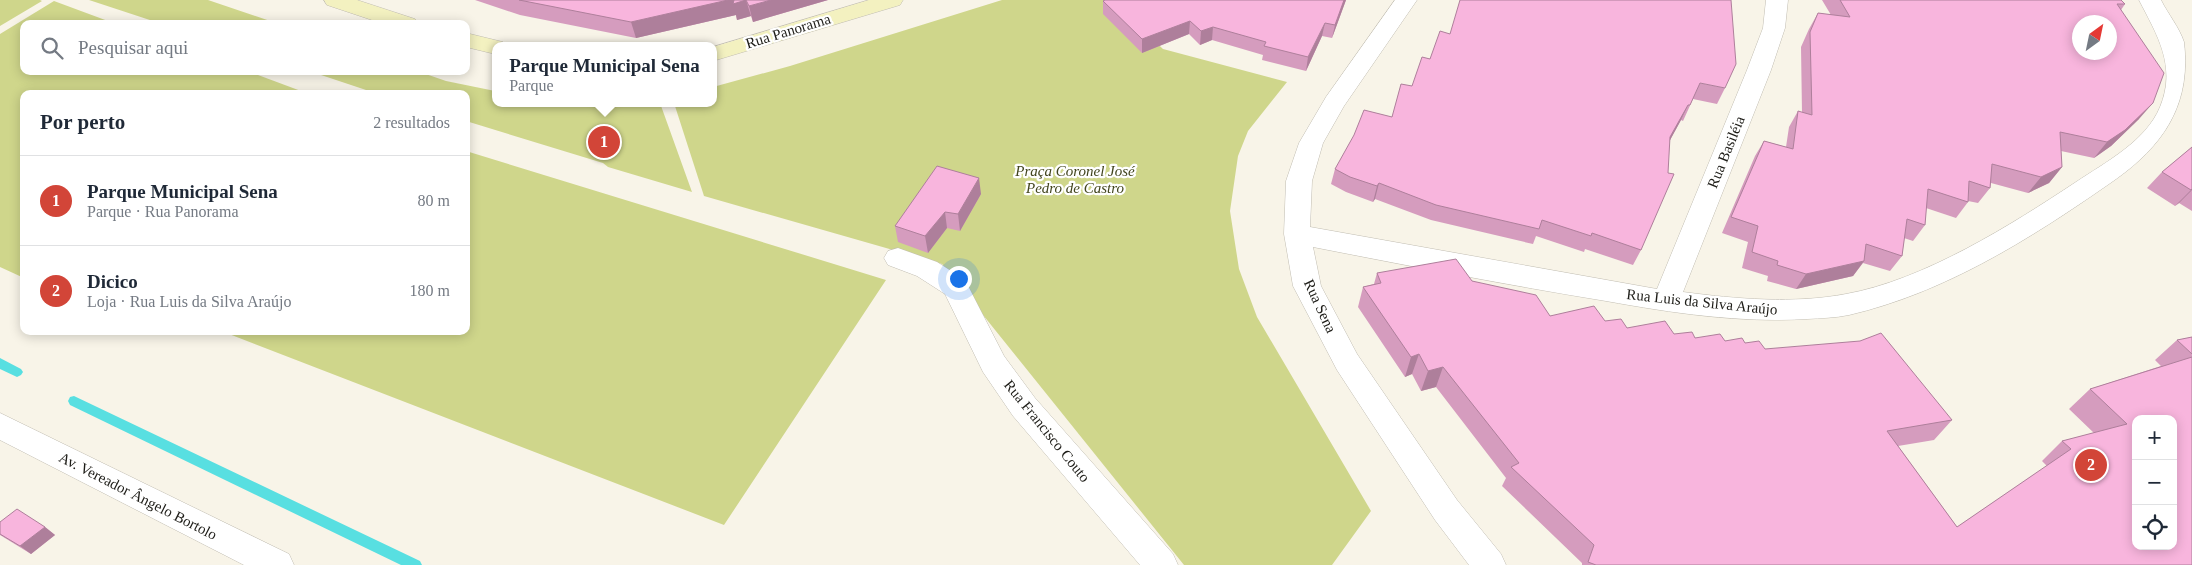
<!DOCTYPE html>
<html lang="pt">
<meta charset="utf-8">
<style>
body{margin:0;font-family:"Times New Roman",serif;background:#f2f2f3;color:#1f2937}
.controls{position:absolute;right:15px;bottom:15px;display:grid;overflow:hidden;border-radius:10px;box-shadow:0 2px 12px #0003}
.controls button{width:45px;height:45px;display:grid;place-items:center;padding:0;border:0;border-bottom:1px solid #e0e1e3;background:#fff;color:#1f2937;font:25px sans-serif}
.compass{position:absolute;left:2072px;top:15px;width:45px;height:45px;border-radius:50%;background:#fff;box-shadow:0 2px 12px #0003;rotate:33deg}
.you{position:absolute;left:958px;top:278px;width:18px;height:18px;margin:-12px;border:4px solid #fff;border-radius:50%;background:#1a73e8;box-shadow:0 0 0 8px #1a73e833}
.badge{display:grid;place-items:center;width:32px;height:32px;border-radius:50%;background:#d24538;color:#fff;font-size:16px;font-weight:700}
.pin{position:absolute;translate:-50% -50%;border:2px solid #fff;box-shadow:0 1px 5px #0006}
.popup{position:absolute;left:492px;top:42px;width:225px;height:65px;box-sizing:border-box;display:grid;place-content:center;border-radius:10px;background:#fff;filter:drop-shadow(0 1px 4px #0005);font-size:16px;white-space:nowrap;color:#747a83}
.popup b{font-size:19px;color:#1f2937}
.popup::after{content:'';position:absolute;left:50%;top:100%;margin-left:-10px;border:10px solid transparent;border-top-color:#fff}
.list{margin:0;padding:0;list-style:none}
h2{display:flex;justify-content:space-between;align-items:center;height:65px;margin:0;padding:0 20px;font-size:21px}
h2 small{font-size:16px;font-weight:400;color:#747a83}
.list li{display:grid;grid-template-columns:32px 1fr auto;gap:15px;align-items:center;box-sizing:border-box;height:90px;padding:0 20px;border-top:1px solid #e0e1e3}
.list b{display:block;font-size:19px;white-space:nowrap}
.list p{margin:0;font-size:16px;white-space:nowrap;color:#747a83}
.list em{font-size:16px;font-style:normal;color:#747a83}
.icon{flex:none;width:28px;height:28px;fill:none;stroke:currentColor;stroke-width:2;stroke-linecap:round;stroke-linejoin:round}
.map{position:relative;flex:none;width:2192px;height:565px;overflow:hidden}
.search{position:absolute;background:#fff;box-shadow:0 2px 12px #0003;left:20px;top:20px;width:450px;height:55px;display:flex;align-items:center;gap:12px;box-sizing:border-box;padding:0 18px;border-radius:10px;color:#747a83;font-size:19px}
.panel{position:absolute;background:#fff;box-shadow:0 2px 12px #0003;left:20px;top:90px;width:450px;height:245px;border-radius:10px}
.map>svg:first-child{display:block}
.green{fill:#cfd68b}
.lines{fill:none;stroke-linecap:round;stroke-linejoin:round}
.stream{fill:#58dfe1;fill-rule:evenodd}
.street-casing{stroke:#c1bdb2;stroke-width:1}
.secondary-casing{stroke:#c1bdb2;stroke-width:1}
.street{fill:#fff;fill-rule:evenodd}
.secondary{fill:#f3f1c0;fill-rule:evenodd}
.wall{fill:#d59cbe}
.shaded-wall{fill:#ae7f9b}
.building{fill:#f8b5dd;stroke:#ae7f9b;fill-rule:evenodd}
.labels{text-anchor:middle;stroke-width:4.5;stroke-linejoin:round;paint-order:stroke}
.street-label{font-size:15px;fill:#1d1c17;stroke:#fff}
.park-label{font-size:15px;font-style:italic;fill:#42451e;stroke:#fff}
</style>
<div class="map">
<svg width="2192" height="565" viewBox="0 0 2192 565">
<rect width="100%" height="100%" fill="#f8f4e8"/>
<path class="green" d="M0,0H40L42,1L0,26Z
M89,0H208L279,24H162Z
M1002,0H1112L1163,49L1287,82L1248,131L1238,156L1230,211L1239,269L1257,317L1371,511L1332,565H1184L942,264L704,196L674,103H713V87L790,66Z
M54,1L116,24H24V71H247L309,94H24V278L0,267V34Z
M309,71H417L446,81L495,91V103H660L692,192L608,167L603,163L466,121V94H378Z
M466,151L886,280L724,525L229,334L232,331H466Z"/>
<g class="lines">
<path class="stream" d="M0,358L21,369L23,372L21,375L17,377L0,369Z
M74,396L420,561L422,565H401L70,405L68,401L70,397Z"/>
<defs>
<path id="street" d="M1395,0H1417L1344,106L1323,143L1312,181L1310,227L1657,289L1747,70L1763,28L1766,0H1788L1785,28L1771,70L1683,292C1736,299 1794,304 1846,294C1924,280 2011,225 2076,182C2106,162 2146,141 2160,107C2177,66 2157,35 2139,0H2161C2168,14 2179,27 2184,42C2192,109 2159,150 2109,184C2030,239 1944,293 1849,315C1835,318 1821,318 1807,319C1739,323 1673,313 1606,301C1508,285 1410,266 1313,247L1321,286L1357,354L1457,500L1501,554L1506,565H1469L1435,520L1337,370L1293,286L1284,234L1286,181L1299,143L1326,97Z
M898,248L937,262L965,280L1004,356L1035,398L1173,554L1178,565H1140L1013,416L983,372L945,294L917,276L888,265L884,258L888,251Z
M0,413L289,554L294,565H244L0,440Z"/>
<path id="secondary" d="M324,0H357L415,19L418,24H384L327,5Z
M869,0H903L900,5L713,61V47Z
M466,33L503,42L506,46H495V54L466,47Z"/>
</defs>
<use href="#street" class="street-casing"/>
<use href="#secondary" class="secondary-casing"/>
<use href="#street" class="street"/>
<use href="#secondary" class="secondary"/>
</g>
<path class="wall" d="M475,0H828L753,22L751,16L737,20L736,15L636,38L520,15Z
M1105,0H1346L1332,38L1322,36L1306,71L1262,60L1263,55L1212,40L1200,45L1189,34L1142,53L1103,14V1Z
M1822,0H2121L2125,4L2121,10L2139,119L2111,146L2094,158L2061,151L2062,167L2049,183L2028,193L1991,183L1990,188L1978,203L1968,201V202L1956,218L1926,208L1925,225L1913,241L1904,238L1902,256L1890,271L1863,263L1853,276L1796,289L1767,281L1768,276L1742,268L1748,242L1722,233L1755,156L1764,141L1786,147L1789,127L1798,111L1802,113L1801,47L1809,29L1818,13L1831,15Z
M1450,34L1725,88L1717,104L1693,99L1683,121L1681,120L1670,140L1641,250L1633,265L1585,249L1584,252L1536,236L1533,244L1431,220L1375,199L1373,202L1346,192L1331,184L1335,169L1392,117L1430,59Z
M2192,147V211L2179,203L2175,206L2147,188L2162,172Z
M981,194L960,231L947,228L928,253L898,242L895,226Z
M1377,273L1472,281L1550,316L1605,321L1627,328L1674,334L1695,338L1745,343L1765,349L1952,420L1934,440L1898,446L1957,527L2047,466L2042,461L2062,441L2094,433L2069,409L2090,389L2161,366L2155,360L2177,340L2192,337V565H1582V563L1502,486L1506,478L1436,387L1421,391L1412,374L1405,377L1358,307L1363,287L1374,284Z
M0,522L45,527L55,535L31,554L0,535Z"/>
<path class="shaded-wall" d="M728,0H746L751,16L737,20L736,15L636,38L631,22Z
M771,0H828L753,22L749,6Z
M1344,0H1346L1332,38L1335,25Z
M1190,21L1189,34L1142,53V39Z
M1325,23L1322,36L1306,71L1308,57Z
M1213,27L1212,40L1200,45L1201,31Z
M2153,103L2139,119L2111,146L2094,158L2107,142Z
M1688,105L1681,120L1663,153L1670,137Z
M2062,167L2049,183L2028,193L2041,177Z
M979,178L981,194L960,231L958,214Z
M1379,183L1375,199L1373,202L1377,186Z
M2192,189V190L2179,203L2175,206Z
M945,212L947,228L928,253L925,236Z
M1864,261L1853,276L1796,289L1806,274Z
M1419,354L1412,374L1405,377L1411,357Z
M1443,367L1436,387L1421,391L1428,371Z
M45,527L55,535L31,554L20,546Z"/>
<path class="building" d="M519,0H728L631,22Z
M734,0H771L749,6L746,0L733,4Z
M1105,0H1344L1335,25L1325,23L1308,57L1264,46L1266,42L1213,27L1201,31L1190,21L1142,39L1103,1Z
M1460,0H1731L1736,64L1725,88L1700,83L1690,105H1688L1670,137L1668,173L1674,174L1641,250L1592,233L1591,236L1542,220L1539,229L1436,205L1379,183L1377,186L1350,177L1335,169L1354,135L1364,110L1392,117L1401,84L1412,86L1422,57L1430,59L1440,31L1450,34Z
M1840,0H2121L2125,4H2117L2164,73L2153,103L2125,130L2107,142L2060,132L2062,167L2041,177L1992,164L1990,188L1969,181L1968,202L1928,189L1925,225L1907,219L1902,256L1866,244L1864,261L1806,274L1777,265L1778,261L1752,252L1758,226L1731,217L1764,141L1793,149L1798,111L1812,115L1810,32L1818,13L1850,17ZM2080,22H2110V52H2080Z
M2192,147V189L2191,190L2162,172Z
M937,166L979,178L958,214L945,212L925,236L895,226Z
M1456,259L1472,281L1536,295L1550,316L1594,306L1605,321L1621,319L1627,328L1665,321L1674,334L1692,332L1695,338L1720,334L1725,341L1742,338L1745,343L1759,341L1765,349L1860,341L1881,333L1952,420L1887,431L1957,527L2071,449L2062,441L2127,424L2090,389L2192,357V565H1596L1588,562L1594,545L1511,467L1519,463L1443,367L1428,371L1419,354L1411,357L1363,287L1381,283L1377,273ZM2136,419H2173V546H2136Z
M2192,337V354L2177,340Z
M17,509L45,527L20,546L0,534V522Z"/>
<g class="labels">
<g class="street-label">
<text transform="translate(788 31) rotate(-17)" y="5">Rua Panorama</text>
<text transform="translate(1726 152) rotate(-68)" y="5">Rua Basiléia</text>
<text transform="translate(1702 302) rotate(6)" y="5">Rua Luis da Silva Araújo</text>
<text transform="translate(1320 306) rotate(65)" y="5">Rua Sena</text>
<text transform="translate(1047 431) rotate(51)" y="5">Rua Francisco Couto</text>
<text transform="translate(138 496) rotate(27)" y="5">Av. Vereador Ângelo Bortolo</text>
</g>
<g class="park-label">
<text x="1075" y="176">Praça Coronel José<tspan x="1075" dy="17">Pedro de Castro</tspan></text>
</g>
</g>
</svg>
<div class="controls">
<button>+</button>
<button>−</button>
<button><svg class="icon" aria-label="locate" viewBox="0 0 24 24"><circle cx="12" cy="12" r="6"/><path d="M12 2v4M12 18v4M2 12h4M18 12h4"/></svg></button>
</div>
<svg class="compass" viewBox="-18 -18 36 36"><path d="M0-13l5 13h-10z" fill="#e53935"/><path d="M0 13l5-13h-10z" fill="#747a83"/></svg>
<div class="you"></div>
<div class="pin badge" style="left:604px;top:142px">1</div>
<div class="popup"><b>Parque Municipal Sena</b>Parque</div>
<div class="pin badge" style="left:2091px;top:465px">2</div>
<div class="search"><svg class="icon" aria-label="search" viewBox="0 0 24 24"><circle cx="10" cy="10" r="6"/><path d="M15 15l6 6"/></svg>Pesquisar aqui</div>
<section class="panel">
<h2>Por perto<small>2 resultados</small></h2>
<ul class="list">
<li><span class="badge">1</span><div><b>Parque Municipal Sena</b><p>Parque · Rua Panorama</p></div><em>80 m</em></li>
<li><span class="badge">2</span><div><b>Dicico</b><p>Loja · Rua Luis da Silva Araújo</p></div><em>180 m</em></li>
</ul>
</section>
</div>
